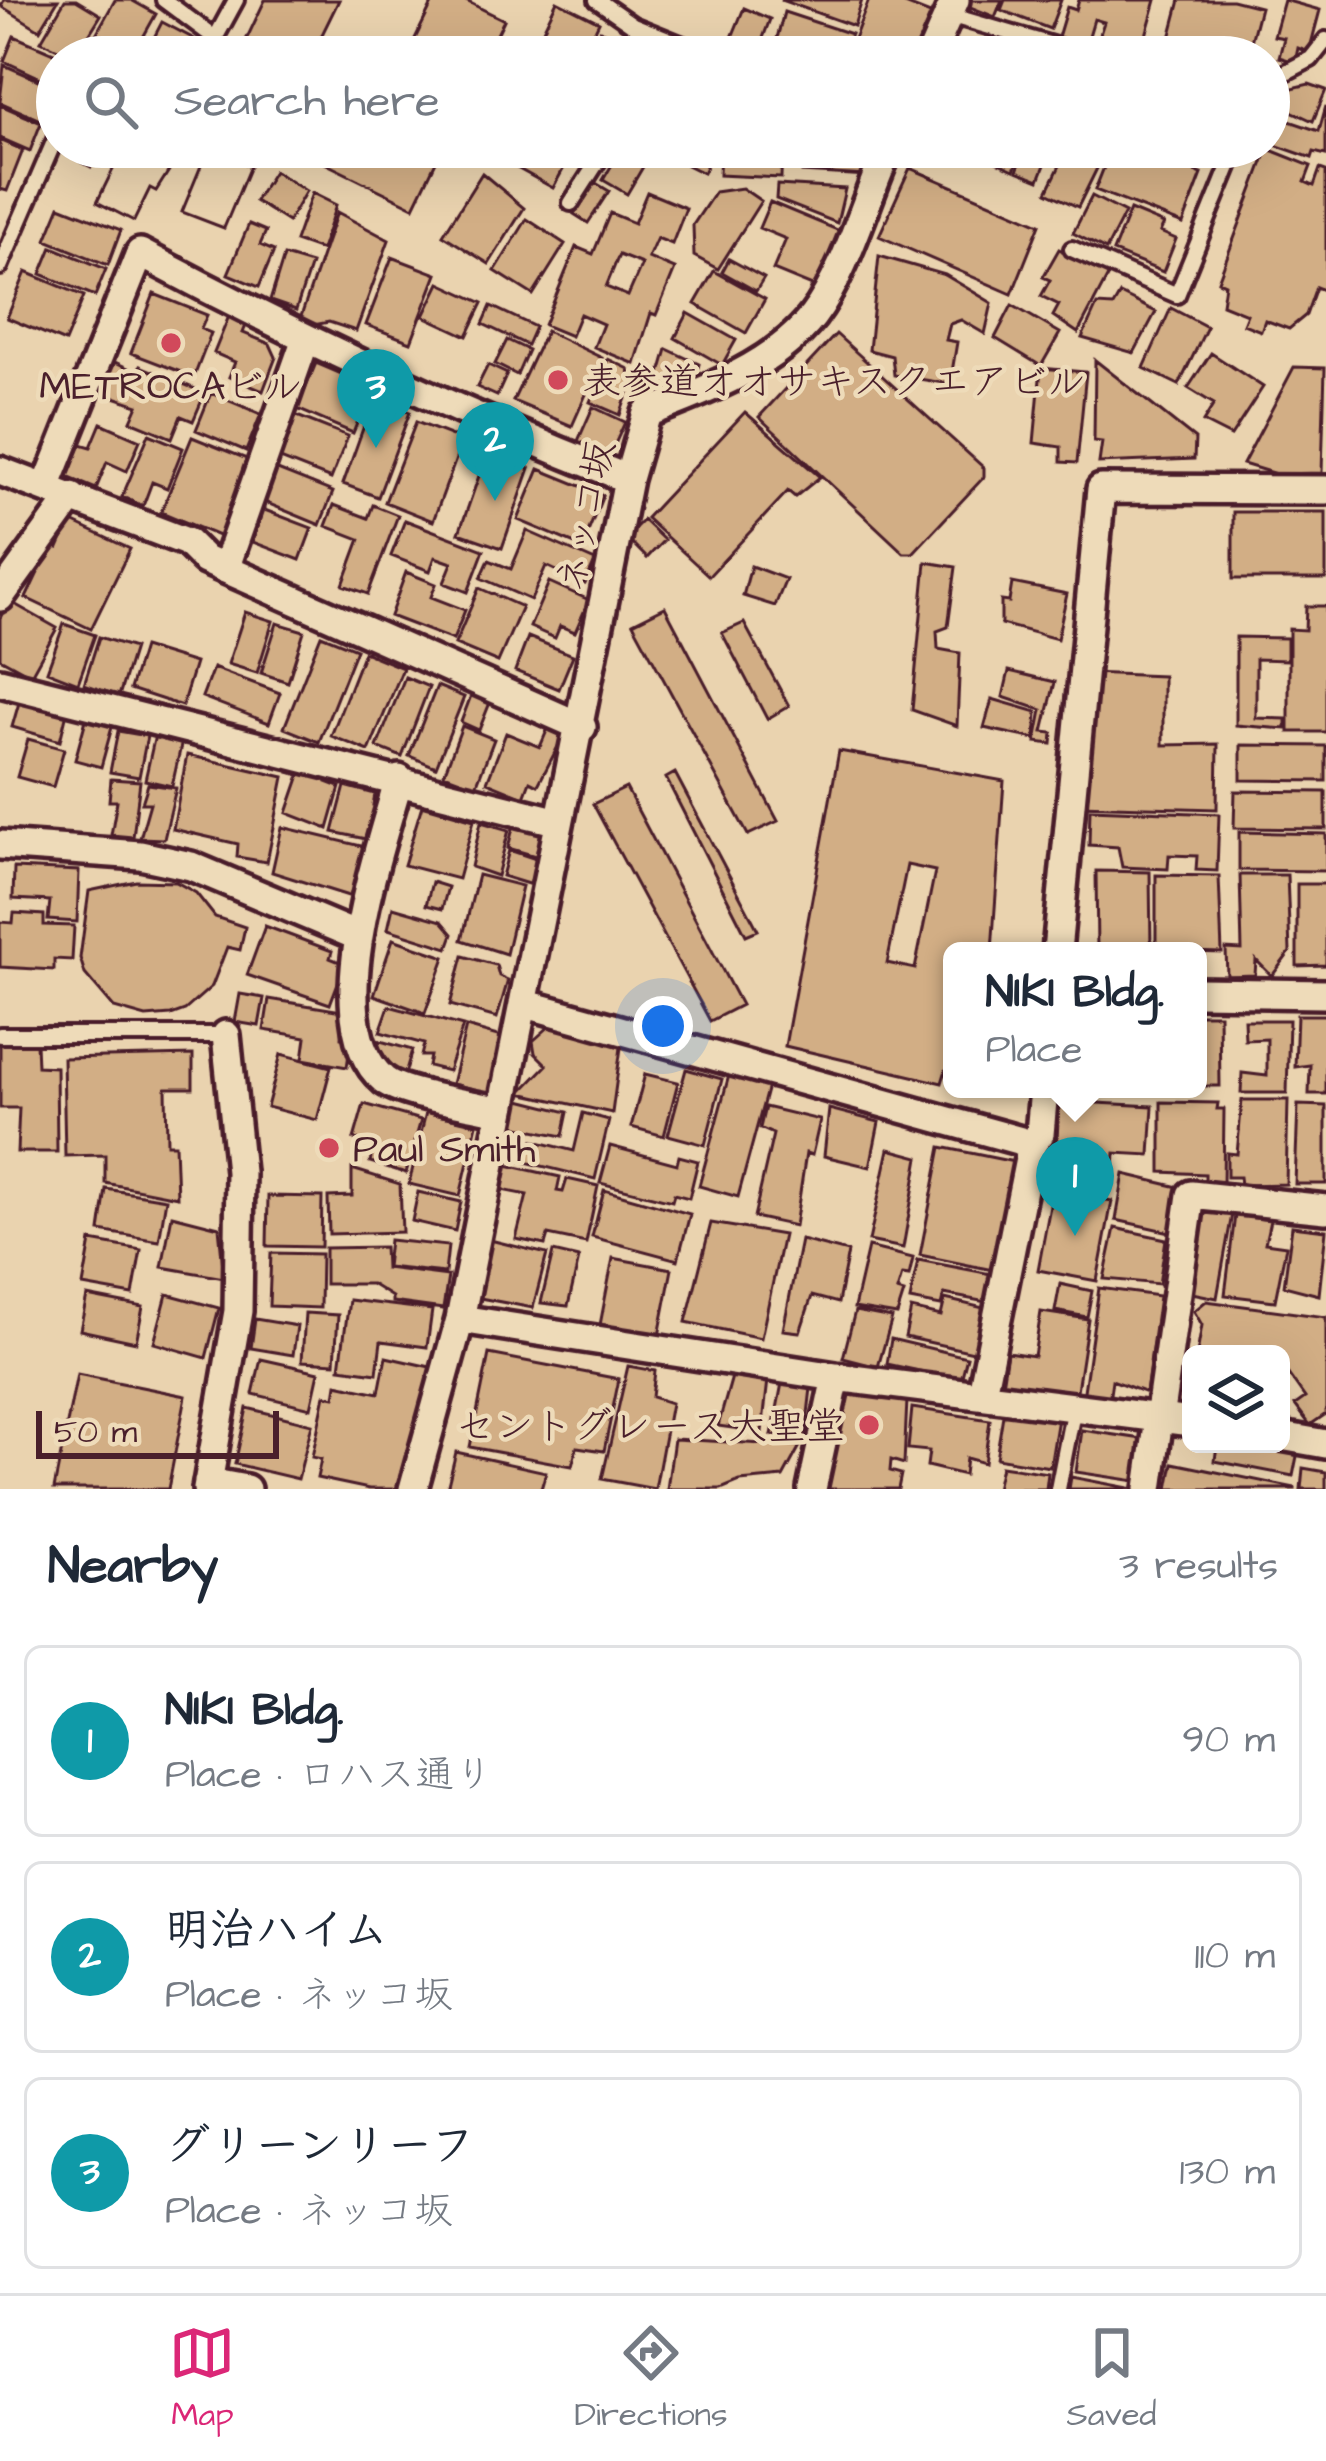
<!DOCTYPE html>
<meta charset="utf-8">
<style>
body{margin:0;font-family:"Architects Daughter","Klee One",sans-serif;background:#f2f2f3;color:#1f2937}
.controls{position:absolute;right:36px;bottom:36px;display:grid;overflow:hidden;border-radius:18px;box-shadow:0 12px 48px #0002}
.controls button{width:108px;height:108px;display:grid;place-items:center;padding:0;border:0;border-bottom:3px solid #e0e1e3;background:#fff;color:#1f2937;font:60px sans-serif}
.scale{position:absolute;left:36px;bottom:30px;width:243px;box-sizing:border-box;padding-left:12px;border:6px solid #4a1f2b;border-top:0;font-size:33px;line-height:42px;white-space:nowrap;color:#4a1f2b;-webkit-text-stroke:9px #eedbb9;paint-order:stroke}
.you{position:absolute;left:663px;top:1026px;width:42px;height:42px;margin:-30px;border:9px solid #fff;border-radius:50%;background:#1a73e8;box-shadow:0 0 0 18px #1a73e833}
.badge{display:grid;place-items:center;width:78px;height:78px;border-radius:50%;background:#db2777;color:#fff;font-size:39px;font-weight:700}
.pin{position:absolute;translate:-50% -99px;filter:drop-shadow(0 3px 6px #0008)}
.pin::after{content:'';position:absolute;top:63px;width:42px;height:36px;background:inherit;clip-path:polygon(0 0,100% 0,50% 100%)}
.popup{position:absolute;left:943px;top:942px;width:264px;height:156px;box-sizing:border-box;display:grid;place-content:center;border-radius:18px;background:#fff;filter:drop-shadow(0 3px 9px #0005);font-size:39px;white-space:nowrap;color:#747a83}
.popup b{font-size:45px;color:#1f2937}
.popup::after{content:'';position:absolute;left:50%;top:100%;margin-left:-24px;border:24px solid transparent;border-top-color:#fff}
.list{margin:0;padding:0;list-style:none}
h2{display:flex;justify-content:space-between;align-items:center;height:156px;margin:0;padding:0 48px;font-size:51px}
h2 small{font-size:39px;font-weight:400;color:#747a83}
.list li{display:grid;grid-template-columns:78px 1fr auto;gap:36px;align-items:center;box-sizing:border-box;height:192px;margin:0 24px 24px;padding:0 24px;border:3px solid #e0e1e3;border-radius:18px}
.list b{display:block;font-size:45px;white-space:nowrap}
.list p{margin:0;font-size:39px;white-space:nowrap;color:#747a83}
.list em{font-size:39px;font-style:normal;color:#747a83}
.icon{flex:none;width:66px;height:66px;fill:none;stroke:currentColor;stroke-width:2;stroke-linecap:round;stroke-linejoin:round}
.map{position:relative;flex:none;width:1326px;height:1489px;overflow:hidden}
.search{position:absolute;background:#fff;box-shadow:0 12px 48px #0002;left:36px;right:36px;top:36px;height:132px;display:flex;align-items:center;gap:30px;box-sizing:border-box;padding:0 42px;border-radius:66px;color:#747a83;font-size:45px}
.sheet{height:804px;background:#fff}
nav{display:flex;justify-content:space-around;align-items:center;box-sizing:border-box;height:168px;border-top:3px solid #e0e1e3;background:#fff;font-size:33px;color:#747a83}
nav a{display:grid;justify-items:center;gap:6px}
nav .on{color:#db2777}
.map>svg:first-child{display:block}
.building{fill:#d2ae85;stroke:#4a1f2b;stroke-width:3;fill-rule:evenodd}
.lines{fill:none;stroke-linecap:round;stroke-linejoin:round}
.lane-casing{stroke:#4a1f2b;stroke-width:22}
.street-casing{stroke:#4a1f2b;stroke-width:36}
.lane{stroke:#eedbb9;stroke-width:14}
.street{stroke:#eedbb9;stroke-width:27}
.poi-dot{fill:#d1495b;stroke:#eedbb9;stroke-width:4.5}
.labels{text-anchor:middle;stroke-width:9;stroke-linejoin:round;paint-order:stroke}
.poi-label{font-size:39px;fill:#4a1f2b;stroke:#eedbb9;text-anchor:start}
.street-label{font-size:39px;fill:#4a1f2b;stroke:#eedbb9}
</style>
<div class="map">
<svg width="1326" height="1489" viewBox="0 0 1326 1489">
<rect width="100%" height="100%" fill="#ead3af"/>
<filter id="ink" filterUnits="userSpaceOnUse"><feTurbulence type="fractalNoise" baseFrequency=".00833" numOctaves="2"/><feDisplacementMap in="SourceGraphic" scale="24" xChannelSelector="R" yChannelSelector="G"/><feConvolveMatrix kernelMatrix="1 2 1 2 8 2 1 2 1" color-interpolation-filters="sRGB"/></filter>
<g filter="url(#ink)">
<path class="building" d="M4,0H58L40,30L1,6Z
M65,0H76L101,15L75,57L41,41Z
M115,0H131L156,14L132,57L95,36Z
M265,0H339L311,57H238Z
M434,0H464L504,20L486,57H406Z
M781,0H862L854,26Z
M869,0H895L933,15L916,57H847Z
M967,0H1002L995,17L965,5Z
M1005,0H1061L1050,29L1001,10Z
M1079,0H1156L1141,53L1098,40L1104,22L1094,19L1086,46L1058,37L1067,7L1076,10Z
M1180,0H1232L1260,7L1247,57H1165Z
M1284,0L1320,10L1309,52L1298,48L1295,62L1279,57L1284,38L1274,36Z
M557,1L599,22L582,57H530Z
M744,8L770,19L756,57L728,47Z
M784,12L851,34L842,57H772Z
M162,22L200,42L193,57H144Z
M600,30L644,52L641,57H587Z
M14,36L63,57H57L52,83L4,61Z
M4,65L57,88L45,122L0,102Z
M1309,84L1326,90L1313,121L1274,103L1280,91Z
M0,105L41,123L30,151L0,138Z
M1326,106V155L1314,152L1312,158L1269,143V114L1319,131Z
M0,140L23,150L7,191L0,189Z
M66,147H102L91,167L63,152Z
M124,147H184L156,191L150,188L134,221L97,202Z
M124,147H184L156,191L150,188L134,221L97,202Z
M292,147H443L414,207Z
M504,147H562L572,153L553,188L499,158Z
M695,147H715L703,173L687,165Z
M720,147H782L781,178L719,175Z
M803,147H876L869,148L867,176L802,172Z
M998,147H1023L1014,170L992,160Z
M1026,147H1052L1039,180L1017,171Z
M1069,147L1104,154L1078,207L1047,192Z
M1112,147H1133L1202,174L1183,224L1095,190Z
M208,149L250,166L224,228L182,212Z
M208,149L250,166L224,228L182,212Z
M1268,149L1311,166L1305,182L1314,186L1320,169L1326,171V291L1316,287L1306,315L1289,329L1265,320L1261,331L1243,324L1247,314L1222,304L1225,284L1218,281Z
M620,151L644,165L627,194L603,180Z
M910,168L1040,224L1012,294L879,236Z
M274,171L306,191L288,222L255,201Z
M482,173L524,208L489,264L443,235Z
M594,182L609,191L588,223L574,214Z
M777,185L845,189L837,223L776,199Z
M742,188L761,201L718,269L694,256L693,225L715,192Z
M647,192L686,208L672,244L657,238L648,258L675,269L656,315L651,313L635,364L594,347L603,324L580,314L571,336L544,325L576,247L593,254L610,213L634,223ZM619,255L642,264L628,296L606,287Z
M312,193L336,205L321,250L295,241Z
M1092,196L1125,213L1106,250L1073,233Z
M770,202L840,231L817,288L773,270L786,239L759,228Z
M60,206L121,230L108,265L46,240Z
M1130,210L1164,224L1160,232L1176,239L1163,272L1113,252Z
M337,212L389,240L356,331L329,322L297,328Z
M527,219L565,244L533,295L495,271Z
M249,224L266,231L260,245L274,251L259,287L228,274Z
M52,247L106,269L95,296L41,274Z
M1059,249L1109,274L1078,333L1053,316L1059,305L1041,296L1050,280L1043,277Z
M284,256L311,264L296,310L270,301Z
M879,256L945,275L992,303L985,334L961,320L950,324L946,340L957,342L950,384L894,375L892,356L869,350Z
M392,257L437,274L411,342L366,325Z
M729,259L764,278L756,291L722,272Z
M714,271L765,299L746,333L695,304Z
M26,272L84,296L65,342L7,318Z
M440,283L483,303L467,336L424,316Z
M154,294L207,315L201,329L211,333L194,377L131,353Z
M1120,294L1156,312L1134,353L1082,338L1097,305L1113,306Z
M1012,305L1060,333L1041,366L995,338Z
M491,306L535,327L527,345L483,324Z
M1171,308L1207,327L1179,385L1144,368Z
M688,313L736,340L722,365L675,338Z
M229,316L247,323L243,333L270,344L276,357L263,391L229,377L235,362L214,353Z
M546,331L602,358L572,426L513,401Z
M836,334L984,468V477L913,553H904L759,417Z
M507,340L528,350L517,375L495,364Z
M667,349L699,364L694,383L680,379L677,390L657,384Z
M1211,353L1263,387L1231,436L1203,422L1214,404L1188,388Z
M608,359L629,369L631,384L620,415L590,402Z
M1095,360L1195,439L1194,459L1099,463L1102,442L1094,441Z
M115,362L137,372L140,366L205,393L193,421L181,416L172,438L131,421L138,405L102,393Z
M316,363L372,387L353,433L297,409Z
M488,365L507,374L497,396L477,387Z
M1294,367L1325,368L1322,473L1276,474L1243,464Z
M1041,368L1086,372L1077,463L1061,462V447L1034,443Z
M211,393L261,414L246,451L196,430Z
M374,398L410,412L378,497L343,484Z
M593,407L625,422L610,455L578,441Z
M745,412L820,477L795,497L788,491L709,576L646,518Z
M292,414L348,436L331,479L275,457Z
M416,422L463,440L433,521L385,502Z
M101,423L140,440L127,471L107,462L96,489L67,477L81,444L91,447Z
M149,434L183,448L167,488L152,482L143,506L122,497Z
M192,437L252,461L221,537L161,512Z
M487,453L530,468L502,548L459,533Z
M270,467L333,492L320,525L257,499Z
M539,469L603,495L582,547L518,520Z
M334,505L368,518L373,505L398,515L368,594L343,585L360,539L326,526Z
M262,509L312,528L300,560L250,541Z
M1233,512H1326V579H1233Z
M405,520L484,550L468,592L444,583L452,563L435,557L430,571L391,556Z
M643,520L664,540L647,558L626,537Z
M70,521L130,549L91,629L26,598L51,545L58,548Z
M527,531L595,561L585,584L546,566L531,600L481,578L489,560L511,569Z
M926,562L956,567L948,627L937,631L938,649L960,653L957,726L912,710Z
M751,566L786,579L775,606L743,596Z
M406,572L436,584L431,597L465,610L453,640L390,616Z
M549,582L589,600L575,632L560,626L555,638L530,627Z
M1012,583L1067,594L1057,639L1001,624V601L1009,602Z
M479,588L522,607L498,662L455,644Z
M9,601L57,628L31,675L0,658V618Z
M1306,606H1326V732H1289V629L1305,630Z
M665,607L778,821L748,835L633,623Z
M245,612L273,621L257,673L228,664Z
M277,623L304,631L288,682L261,673Z
M744,623L789,706L767,719L722,633Z
M64,624L95,635L78,683L47,671Z
M321,635L356,649L319,742L284,728Z
M99,637L134,648L119,696L84,684Z
M528,637L573,655L559,689L515,671Z
M1236,637L1287,638V660L1256,659V718L1286,719V729L1236,725Z
M143,647L195,663L182,706L130,689Z
M364,652L403,668L369,751L331,736Z
M213,668L280,693L269,723L202,697Z
M1009,671L1055,682L1043,732L1053,733L1052,744L1036,742L1042,710L1003,697Z
M1088,673L1163,676V745L1218,744L1217,809L1078,805Z
M405,677L429,687L402,757L377,747Z
M437,686L464,697L436,767L409,756Z
M472,693L491,700L479,730L461,722Z
M20,699L67,712L60,741L12,727Z
M992,699L1037,712L1035,739L984,728Z
M88,712L114,720L101,767L75,760Z
M462,726L494,739L476,786L444,774Z
M549,726L565,733L538,785L530,781L524,797L487,782L506,733L540,747Z
M118,731L147,736L139,777L110,772Z
M155,735L182,741L172,786L145,780Z
M28,739L64,749L53,787L17,777Z
M1241,745L1326,746V781L1241,780Z
M839,751L1004,781L992,951H952V1071L946,1070L942,1083L785,1046ZM907,865L935,871L915,969L887,963Z
M187,755L284,777L267,862L237,857L238,844L173,829Z
M292,761L330,771L327,782L340,787L328,829L287,813L300,775L289,772Z
M675,773L758,930L746,935L666,778Z
M111,779L140,781L133,837L111,835L117,801H109Z
M148,784L176,788L164,839L140,838L150,803H142Z
M345,786L375,794L373,805L383,807L375,841L333,832Z
M626,788L741,1005L710,1021L593,804Z
M1235,791L1326,792V829L1234,828Z
M422,805L474,820L458,879L404,865Z
M1090,809L1219,814L1217,871L1196,870L1197,856L1169,855L1168,869L1122,867L1118,847L1089,845Z
M515,820L554,829L546,859L508,848Z
M481,822L509,830L497,876L471,867Z
M282,827L370,848L358,899L272,872Z
M1239,832L1326,834V871L1239,870Z
M509,850L545,862L538,887L502,876Z
M14,868L79,871L77,922L48,920L50,901L13,899Z
M1096,871L1150,872L1151,951H1097Z
M478,875L522,886L506,954L462,940Z
M1156,875L1219,876L1222,953L1156,951Z
M1240,875H1287L1290,952L1272,976L1256,960L1255,975L1227,976L1226,949L1242,950Z
M136,881L176,882L196,893L215,917L245,927L240,950L227,947L212,986L185,1010L171,1015L146,1017L114,1008L85,974L80,958L89,891Z
M432,882L448,887L442,909L426,905Z
M1297,884H1326V965L1297,966Z
M393,907L442,921L453,934L448,948L388,929Z
M14,913L44,915V925L74,926L72,960L54,959V970L0,967V922L13,923Z
M265,926L332,951L330,958L345,964L330,1004L247,975Z
M393,939L445,957L425,1013L374,995Z
M463,956L496,965L499,976L508,980L497,1018L450,1005Z
M240,994L264,998L259,1026L235,1022Z
M269,999L342,1011L341,1038L351,1040L347,1067L303,1059L306,1037L264,1030Z
M389,1006L463,1026L448,1071L428,1066L430,1056H421L424,1044L380,1032Z
M1198,1014H1219L1220,1086H1198Z
M1297,1015H1326V1094H1309L1310,1065L1295,1067Z
M1244,1020H1289L1287,1093H1241L1242,1073L1267,1076V1039L1245,1040Z
M551,1025L622,1040L612,1113L520,1093L547,1065L535,1053L533,1041Z
M466,1027L505,1038L495,1088L488,1093L452,1084Z
M377,1040L412,1050L405,1074L385,1067Z
M36,1043L37,1066L56,1067L57,1152H17L19,1108H0V1044Z
M281,1054L331,1067L317,1120L267,1107Z
M193,1055V1088H166L167,1144H175L177,1197L105,1183V1155L65,1156L63,1058Z
M686,1069L722,1079L705,1145L668,1135Z
M645,1074L678,1082L664,1136L631,1127Z
M729,1075L768,1086L738,1197L699,1186Z
M520,1100L568,1112L563,1136L514,1126Z
M1242,1100H1288L1286,1184L1241,1185L1240,1177H1227V1153L1237,1154Z
M1059,1101L1153,1106L1150,1155L1115,1153L1113,1182L1055,1179Z
M1161,1102L1218,1103L1217,1109H1224L1223,1185L1205,1184V1174L1161,1172Z
M364,1104L421,1120L406,1173L370,1162L374,1145L354,1139Z
M1298,1105L1326,1106V1184H1295Z
M765,1107L820,1120L812,1155L806,1153L795,1226L754,1217L773,1134L760,1128Z
M829,1109L879,1122L870,1167L824,1156Z
M426,1112L477,1124L460,1196L409,1184Z
M583,1113L609,1120L595,1179L517,1160L523,1138L574,1151Z
M610,1146L677,1164L679,1156L698,1161L689,1198L674,1194L672,1201L600,1183Z
M941,1147L1014,1162L993,1270L920,1255Z
M889,1149L919,1157L903,1248L869,1241Z
M502,1164L560,1177L557,1191L563,1192L567,1179L598,1186L586,1243L548,1235L545,1245L516,1239L527,1195L497,1189Z
M352,1169L400,1184L402,1232L329,1234L328,1197L352,1196Z
M1124,1174L1178,1187L1170,1232L1116,1220Z
M106,1189L166,1199L159,1241L100,1231Z
M604,1190L690,1214L678,1260L592,1237Z
M1053,1190L1112,1201L1097,1281L1038,1270Z
M418,1192L461,1202L455,1231L412,1221Z
M268,1196L322,1197L321,1247L267,1246Z
M1205,1210L1232,1214L1217,1298L1187,1292Z
M172,1215L219,1227L224,1278L162,1267Z
M1235,1215L1270,1220L1265,1243L1286,1246L1275,1301L1225,1295Z
M711,1223L783,1235L761,1338L686,1322Z
M1292,1226L1326,1230L1319,1295L1284,1286Z
M1115,1228L1166,1239L1159,1284L1104,1279Z
M389,1240L448,1246L445,1273L386,1267Z
M490,1240L547,1254L533,1308L480,1298Z
M801,1240L848,1252L838,1303L812,1296L800,1332L783,1330Z
M91,1241L141,1250L133,1295L83,1286Z
M384,1247L385,1268L448,1276L443,1309L392,1302V1297L371,1284H325V1248Z
M868,1247L913,1258L909,1276L902,1275L897,1291L904,1293L897,1315L854,1308Z
M553,1252L579,1258L568,1306L541,1303Z
M271,1253L321,1254L320,1308L269,1306Z
M613,1258L672,1269L659,1336L600,1325Z
M918,1260L991,1274L986,1302L944,1294L941,1306L910,1300Z
M1060,1284L1092,1291L1087,1317L1055,1311Z
M1099,1288L1159,1296L1146,1393L1112,1380L1109,1401L1083,1398Z
M167,1294L219,1308L206,1358L154,1343Z
M87,1296L143,1307L136,1342L80,1330Z
M945,1299L988,1309L978,1353L905,1337L911,1309L941,1316Z
M349,1300L432,1310L427,1347L381,1341L377,1373L340,1368Z
M1206,1301L1326,1317V1414L1310,1425L1295,1405L1305,1398L1288,1374L1281,1379V1354H1197L1202,1325L1194,1311Z
M855,1311L892,1318L878,1367L843,1358Z
M1041,1312L1088,1319L1076,1397L1002,1385L1007,1352L1034,1356Z
M305,1313L338,1315L335,1363L302,1361Z
M255,1319L297,1326L293,1355L251,1348Z
M891,1339L967,1357L961,1380L887,1364Z
M489,1354L619,1379L604,1451L577,1447L572,1466L470,1447Z
M386,1357L430,1367L404,1489H369L317,1478L321,1459L312,1457L325,1395L335,1397L337,1384L379,1393Z
M261,1359L319,1372L311,1408L253,1394Z
M628,1366L655,1371L652,1397L671,1403L655,1489L602,1479Z
M733,1373L768,1380L762,1432L718,1426Z
M77,1374L186,1396L168,1489H54Z
M782,1383L811,1388L805,1440L772,1435Z
M849,1392L907,1400L904,1464L891,1460L890,1471L901,1474L898,1489H813L836,1403Z
M247,1408L312,1424L298,1479L235,1464Z
M912,1408L990,1420L984,1463L966,1458L964,1475L927,1466L929,1451L908,1449Z
M1004,1409L1058,1418L1050,1467L996,1458Z
M1082,1430L1142,1439L1136,1481L1076,1472Z
M674,1439L800,1446L783,1477L740,1481L721,1489H667Z
M1217,1444L1298,1451L1293,1476L1215,1461Z
M456,1452L546,1472L541,1489H447Z
M1173,1463L1295,1488V1489H1168Z
M1001,1466L1048,1473L1046,1489H996Z
M1303,1468L1326,1472V1489H1301Z
M1071,1477L1134,1489H1069Z"/>
<g class="lines">
<defs>
<path id="lane" d="M164,0L215,38
M597,0L633,25L713,57
M949,15L1093,57
M205,57L236,0
M1269,81L1311,59L1326,40
M571,203L607,147
M1072,249L1177,295L1237,147
M0,267L57,135
M0,1035H226
M1058,1489L1074,1407"/>
<path id="street" d="M930,57L955,0
M0,471L187,542L205,560L582,727
M47,485L140,253C299,338 459,413 628,479
M225,569L305,341
M0,597L72,497
M0,682L559,822
M399,779C380,849 317,1024 384,1080C403,1095 473,1104 500,1111
M0,845L140,855L191,866L357,936
M1057,951L1101,489L1326,490
M1198,992L1326,994
M526,1004L1032,1144
M460,1319L836,1377L1191,1422
M982,1393L1032,1144L1040,1134L1044,1089
M1281,1436L1326,1444
M208,1482L246,1489
M207,1489L238,1311L240,1172L226,1035
M413,1489L460,1319L628,479L647,413C703,392 775,365 813,316C846,273 866,197 889,147
M812,1489L836,1377
M1149,1489L1191,1195L1326,1209"/>
</defs>
<use href="#lane" class="lane-casing"/>
<use href="#street" class="street-casing"/>
<use href="#lane" class="lane"/>
<use href="#street" class="street"/>
</g>
</g>
<g class="poi-dot">
<circle cx="171" cy="343" r="12"/>
<circle cx="558" cy="380" r="12"/>
<circle cx="329" cy="1148" r="12"/>
<circle cx="869" cy="1425" r="12"/>
</g>
<g class="labels">
<g class="poi-label">
<text x="582" y="394">表参道オオサキスクエアビル</text>
<text x="171" y="399" text-anchor="middle">METROCAビル</text>
<text x="353" y="1162">Paul Smith</text>
<text x="845" y="1439" text-anchor="end">セントグレース大聖堂</text>
</g>
<g class="street-label">
<text transform="translate(584 516) rotate(-78)" y="14">ネッコ坂</text>
</g>
</g>
</svg>
<div class="controls">
<button><svg class="icon" aria-label="layers" viewBox="0 0 24 24"><path d="M12 4l9 5-9 5-9-5zM3 14l9 5 9-5"/></svg></button>
</div>
<div class="scale">50 m</div>
<div class="you"></div>
<div class="pin badge" style="left:1075px;top:1236px;background:#0f9aa8">1</div>
<div class="popup"><b>NIKI Bldg.</b>Place</div>
<div class="pin badge" style="left:495px;top:501px;background:#0f9aa8">2</div>
<div class="pin badge" style="left:376px;top:448px;background:#0f9aa8">3</div>
<div class="search"><svg class="icon" aria-label="search" viewBox="0 0 24 24"><circle cx="10" cy="10" r="6"/><path d="M15 15l6 6"/></svg>Search here</div>
</div>
<section class="sheet">
<h2>Nearby<small>3 results</small></h2>
<ul class="list">
<li><span class="badge" style="background:#0f9aa8">1</span><div><b>NIKI Bldg.</b><p>Place · ロハス通り</p></div><em>90 m</em></li>
<li><span class="badge" style="background:#0f9aa8">2</span><div><b>明治ハイム</b><p>Place · ネッコ坂</p></div><em>110 m</em></li>
<li><span class="badge" style="background:#0f9aa8">3</span><div><b>グリーンリーフ</b><p>Place · ネッコ坂</p></div><em>130 m</em></li>
</ul>
</section>
<nav>
<a class="on"><svg class="icon" aria-label="map" viewBox="0 0 24 24"><path d="M3 6l6-2 6 2 6-2v14l-6 2-6-2-6 2zM9 4v14M15 6v14"/></svg>Map</a>
<a><svg class="icon" aria-label="directions" viewBox="0 0 24 24"><path d="M12 3l9 9-9 9-9-9zM9 14v-3h6M13 9l2 2-2 2"/></svg>Directions</a>
<a><svg class="icon" aria-label="saved" viewBox="0 0 24 24"><path d="M7 4h10v16l-5-4-5 4z"/></svg>Saved</a>
</nav>
